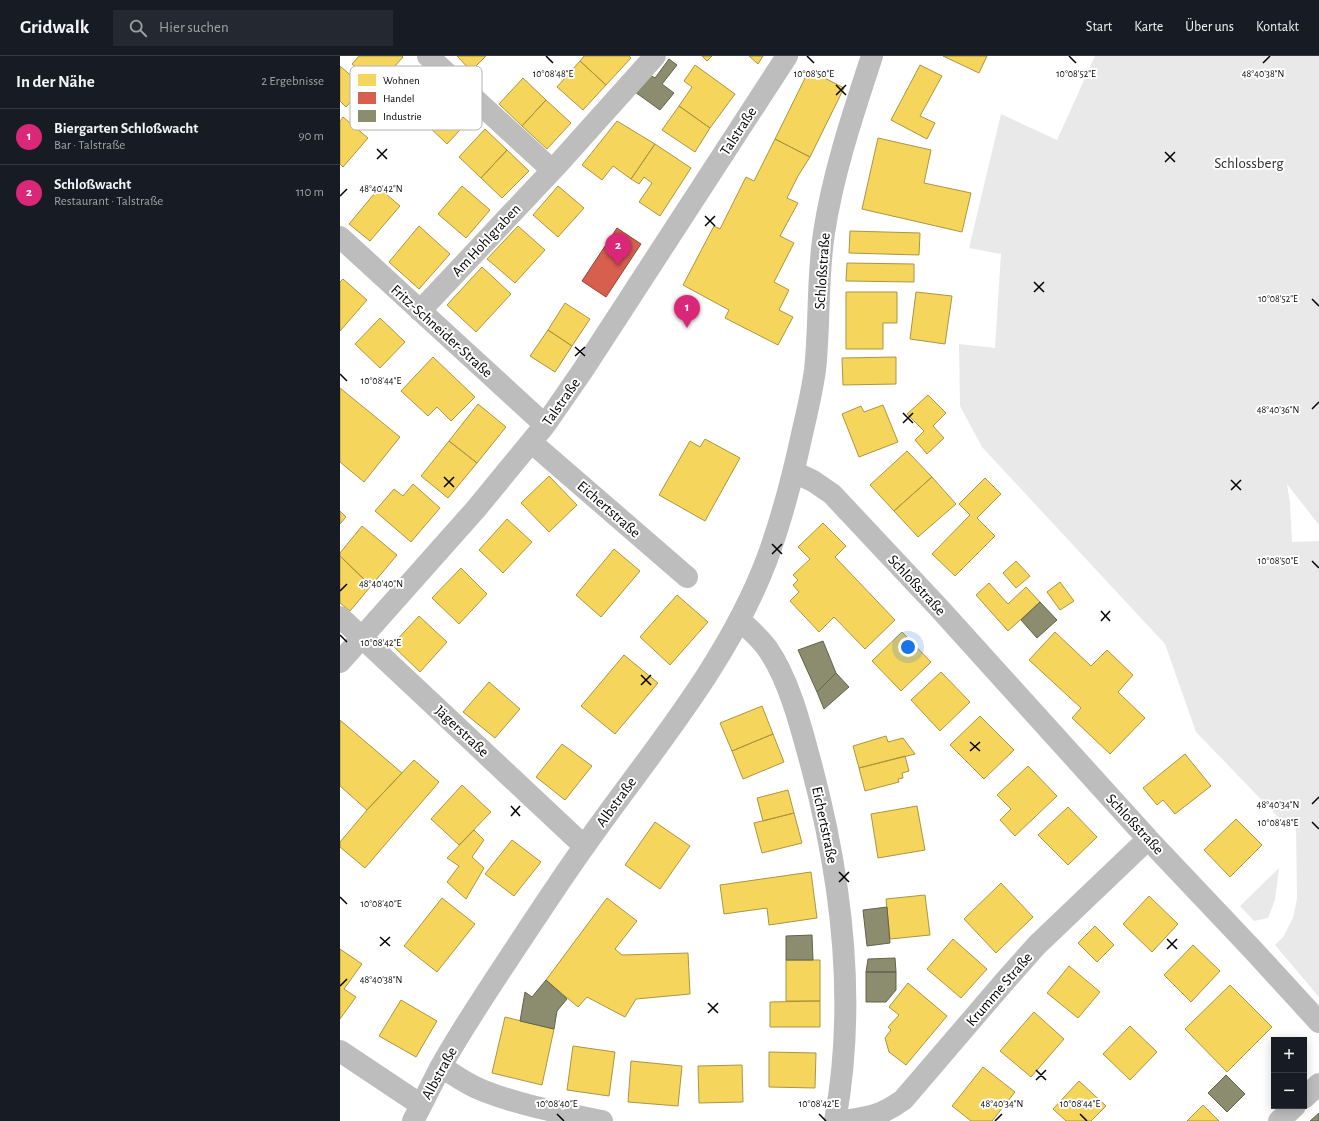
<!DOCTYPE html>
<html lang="de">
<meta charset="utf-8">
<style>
body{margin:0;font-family:"Alegreya Sans",sans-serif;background:#242831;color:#f1f3f6}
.controls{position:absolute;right:12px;bottom:12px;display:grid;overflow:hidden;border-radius:0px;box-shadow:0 2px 10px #0003}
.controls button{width:36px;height:36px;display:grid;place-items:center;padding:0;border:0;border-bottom:1px solid #363941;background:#171b24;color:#f1f3f6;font:20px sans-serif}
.you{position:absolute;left:568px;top:591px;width:14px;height:14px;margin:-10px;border:3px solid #fff;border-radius:50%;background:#1a73e8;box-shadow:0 0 0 6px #1a73e833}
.badge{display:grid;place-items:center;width:26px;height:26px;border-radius:50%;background:#db2777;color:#fff;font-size:13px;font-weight:700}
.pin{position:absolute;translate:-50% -33px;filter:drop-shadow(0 1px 2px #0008)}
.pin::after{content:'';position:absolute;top:21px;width:14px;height:12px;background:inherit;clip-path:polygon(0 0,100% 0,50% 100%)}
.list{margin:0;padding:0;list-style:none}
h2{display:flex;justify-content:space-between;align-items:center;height:52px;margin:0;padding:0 16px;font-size:17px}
h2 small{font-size:13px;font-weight:400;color:#9ea1a6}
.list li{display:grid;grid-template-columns:26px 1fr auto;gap:12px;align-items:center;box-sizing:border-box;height:56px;padding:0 16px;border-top:1px solid #363941}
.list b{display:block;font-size:15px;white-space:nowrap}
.list p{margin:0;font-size:13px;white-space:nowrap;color:#9ea1a6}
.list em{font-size:13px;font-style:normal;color:#9ea1a6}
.icon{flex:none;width:22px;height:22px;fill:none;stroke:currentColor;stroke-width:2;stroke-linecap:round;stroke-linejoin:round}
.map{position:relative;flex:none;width:979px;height:1065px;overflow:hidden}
header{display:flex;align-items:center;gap:24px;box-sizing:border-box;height:56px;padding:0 20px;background:#171b24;border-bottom:1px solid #363941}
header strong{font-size:19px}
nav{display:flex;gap:22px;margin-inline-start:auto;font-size:14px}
.search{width:280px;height:36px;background:#242831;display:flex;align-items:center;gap:10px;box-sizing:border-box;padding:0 14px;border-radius:0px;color:#9ea1a6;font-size:15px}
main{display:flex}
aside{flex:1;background:#171b24}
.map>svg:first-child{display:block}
.green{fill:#e9e9e9}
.homes{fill:#f6d55c;stroke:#ac9540}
.shops{fill:#d6604d;stroke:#964336}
.industry{fill:#8c8c6e;stroke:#62624d}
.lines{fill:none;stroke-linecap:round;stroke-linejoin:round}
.street{stroke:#bdbdbd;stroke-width:22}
.ticks{fill:none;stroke:#000;stroke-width:1.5}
.labels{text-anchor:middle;stroke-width:4;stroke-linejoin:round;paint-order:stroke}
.street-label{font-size:15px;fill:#000;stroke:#fff}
.park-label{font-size:15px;fill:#2e2e2e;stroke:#fff}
.key{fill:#fff;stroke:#b2b2b2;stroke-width:1}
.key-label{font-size:11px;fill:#000}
.ticks-label{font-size:10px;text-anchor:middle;fill:#000;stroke:#fff;stroke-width:4;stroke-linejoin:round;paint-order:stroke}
</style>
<header>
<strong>Gridwalk</strong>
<div class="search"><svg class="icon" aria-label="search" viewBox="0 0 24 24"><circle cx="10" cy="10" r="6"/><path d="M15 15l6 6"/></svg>Hier suchen</div>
<nav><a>Start</a><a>Karte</a><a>Über uns</a><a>Kontakt</a></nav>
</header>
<main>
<aside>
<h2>In der Nähe<small>2 Ergebnisse</small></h2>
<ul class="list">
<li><span class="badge">1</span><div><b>Biergarten Schloßwacht</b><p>Bar · Talstraße</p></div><em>90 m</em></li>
<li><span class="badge">2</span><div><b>Schloßwacht</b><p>Restaurant · Talstraße</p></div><em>110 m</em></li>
</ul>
</aside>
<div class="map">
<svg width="979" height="1065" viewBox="0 0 979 1065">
<rect width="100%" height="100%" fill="#fff"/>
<path class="green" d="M755,0H979V469L947,428L950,447L952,486L979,485V941L935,889L943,881L953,862L957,843L956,766L940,763L856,676L825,588L642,391L620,350L619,288L655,292L661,198L629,192L661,58L717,84Z
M939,812L935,844L928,862L914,865L900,850Z"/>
<path class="homes" d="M19,0H62L63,1L37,30L12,8Z
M117,0H146L131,15Z
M244,0H289L291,2L266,29L240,5Z
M362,0H372L367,5Z
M409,0H423L418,8Z
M603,0H647L639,17Z
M240,5L266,29L243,54L217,31Z
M355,9L395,38L370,72L339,50L352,31L344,25Z
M580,9L602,20L580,60L595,67L587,83L551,64Z
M0,10L24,31L6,51L0,45Z
M469,14L504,32L470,101L435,83Z
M183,22L206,44L182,70L159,48Z
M109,39L132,61L107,88L84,66Z
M206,44L231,67L207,93L182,70Z
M339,50L370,72L355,96L322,74Z
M3,61L28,82L3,111L0,108V65Z
M277,65L315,88L291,123L273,110L262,124L242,109Z
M145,73L167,94L141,122L119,101Z
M538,82L591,94L584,127L631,137L622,176L522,153Z
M435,83L470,101L458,120L447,142L458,147L440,180L454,187L434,226L449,234L439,254L453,261L438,289L385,262L389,254L343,229L374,170L380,173L406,121L414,125Z
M315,88L351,112L320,160L299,146L312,127L304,121L299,128L291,123Z
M167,94L189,115L162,142L141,122Z
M122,130L150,154L126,182L98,158Z
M218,130L244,152L218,181L193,159Z
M39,132L60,150L30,185L9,168Z
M79,170L110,198L79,233L49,206Z
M178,170L205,194L175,227L147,203Z
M510,175L580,177L579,199L509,197Z
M507,207L574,208V226L506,225Z
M142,211L171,238L136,276L107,249Z
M3,223L27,244L0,275V226Z
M506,236H557V267H543V293H506Z
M576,236L612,240L605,288L570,283Z
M225,247L250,263L232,290L208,274Z
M40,262L65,286L40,312L15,288Z
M208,274L232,290L215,316L190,300Z
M93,301L135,341L111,365L97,351L88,360L61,335Z
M556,301V328L503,329L502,302Z
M0,332L60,381L24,426L0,406Z
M588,339L606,357L593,370L604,382L587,398L575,384L584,375L567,358Z
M138,348L166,371L137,407L109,385Z
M543,349L558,386L519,401L502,358L521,350L524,356Z
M365,383L400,402L365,465L319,439L350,385L360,391Z
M109,385L137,407L108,442L81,420Z
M567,395L592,421L554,455L530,429Z
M209,420L237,449L209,476L181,447Z
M592,421L616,448L578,481L554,455Z
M645,422L661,438L637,462L655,480L615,520L592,498L630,459L619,448Z
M73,428L100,452L71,486L35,455L54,433L63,440Z
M0,455L6,461L0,468Z
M167,463L192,486L163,517L139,494Z
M483,467L506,490L495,501L555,564L525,593L494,561L479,576L450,545L459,536L453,529L458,524L453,519L470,503L458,491Z
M22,470L57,499L31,530L0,500V497Z
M274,493L300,515L261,561L236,539Z
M0,500L31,530L10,555L0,547Z
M676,505L690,520L676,532L663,517Z
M121,512L147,538L119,568L92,542Z
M720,526L734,545L720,554L707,536Z
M649,527L668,548L686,531L700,546L668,575L636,539Z
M337,539L368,566L330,609L300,581Z
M79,560L107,586L80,616L52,589Z
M562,576L591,606L561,635L532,605Z
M715,576L751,610L767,594L793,619L778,636L805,662L770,698L732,662L741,652L689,604Z
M284,599L318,627L275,678L241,650Z
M601,616L630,646L600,675L571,644Z
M149,626L180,653L155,682L123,656Z
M422,650L433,678L392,695L380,667Z
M640,660L674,694L644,723L610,689Z
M0,664L62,717L27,754L0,730Z
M433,678L444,706L403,723L392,695Z
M546,680L548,686L563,682L575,698L519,712L513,690Z
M222,688L252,710L225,744L196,721Z
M845,698L871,730L835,758L823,744L817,749L803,732Z
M565,700L569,715L562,717L563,722L558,723L559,726L525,735L519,712Z
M74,704L99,726L25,812L0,791V786L27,754Z
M688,710L717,740L675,780L660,764L671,753L657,739Z
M122,729L151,756L119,789L91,763Z
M448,734L454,757L423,765L417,742Z
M577,750L585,794L538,802L531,758Z
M728,751L757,781L728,809L698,779Z
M454,757L462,787L422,797L414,767Z
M896,763L922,789L890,821L864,794Z
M315,766L350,790L320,833L285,809Z
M134,774L144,784L132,801L144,812L126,843L107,826L119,810L107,802Z
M172,784L201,806L174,840L145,818Z
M471,816L477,862L429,869L427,852L384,858L380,829Z
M661,827L693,861L656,897L624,863Z
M585,839L590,879L550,883L546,843Z
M809,840L838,868L812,896L783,868Z
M102,842L135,868L97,916L64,890Z
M267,842L297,865L275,893L282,899L348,897L350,938L296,943L285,961L247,941L238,951L206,924Z
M755,870L774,889L757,906L738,887Z
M613,883L647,913L621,942L587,913Z
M853,889L880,915L851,946L824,919Z
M0,893L22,908L4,933L16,941L0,963Z
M446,904H480V945H446Z
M729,910L760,936L738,962L707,937Z
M568,927L607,960L566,1009L549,996L545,982L551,974L548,971L559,959L549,951Z
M890,929L932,971L887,1016L845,973Z
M61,944L97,965L76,1001L39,980Z
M480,945V971H430V946Z
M694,956L724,983L691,1021L660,995Z
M165,961L214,973L202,1029L152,1017Z
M790,970L817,996L790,1024L763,998Z
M233,990L275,996L269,1040L227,1034Z
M429,996L476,997L475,1032L429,1031Z
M291,1005L342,1010L338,1050L288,1046Z
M402,1009L403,1046L359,1047L358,1010Z
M643,1011L675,1036L652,1065H631L612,1050Z
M739,1025L766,1050L751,1065H726L713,1053Z
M863,1049L879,1065H847Z"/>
<path class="shops" d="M277,172L301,188L266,241L242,225Z"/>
<path class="industry" d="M329,3L337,9L322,28L334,37L320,54L295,36L309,18L315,22Z
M700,546L717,564L697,582L681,564Z
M483,585L496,617L477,636L458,594Z
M496,617L509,631L484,653L477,636Z
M547,851L550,887L527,890L523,854Z
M472,879L473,904H446V880Z
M555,902L556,916H526L528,903Z
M526,916H556V934L546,946H526Z
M206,924L227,943L217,955L214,973L180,965L185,936L192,941Z
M886,1019L905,1038L887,1056L868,1037Z
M979,1057V1065H970Z"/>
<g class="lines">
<path class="street" d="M88,0L212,114
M0,181L205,369
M80,255L219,107L315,0
M191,386L347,521
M454,416L473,425L492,438L599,552L808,783L913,894L979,966
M0,561L244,790
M400,564C409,573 419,581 427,592C449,623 461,671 471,708C502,824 517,946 495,1065
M0,606L136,453L205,369L243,314L447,0
M0,995L81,1049
M101,1010C115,1020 128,1029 144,1035C182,1050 223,1057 262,1065
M964,1042L979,1028
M73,1065C82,1048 91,1030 100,1012C124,969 152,928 179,887C201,854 223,820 246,788C310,697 387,609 427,503C442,462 453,420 462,378C467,357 472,335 475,314C480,268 477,222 484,177C493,117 513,58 532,0
M504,1065C531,1061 540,1060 563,1044L665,925L697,889L808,783
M939,1065L955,1050"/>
</g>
<path class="ticks" d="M206,0L213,7M467,0L474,7M729,0L736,7M923,7L930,0M496,29L506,39M496,39L506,29M37,93L47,103M825,96L835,106M37,103L47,93M825,106L835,96M0,140L7,133M365,160L375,170M365,170L375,160M694,226L704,236M694,236L704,226M972,243L979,250M235,291L245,300M235,300L245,291M0,318L7,325M972,353L979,346M563,357L573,367M563,367L573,357M104,421L114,431M891,424L901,434M104,431L114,421M891,434L901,424M432,488L442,498M432,498L442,488M972,505L979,512M0,535L7,528M761,555L770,565M761,565L770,555M0,579L7,586M301,619L311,629M301,629L311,619M630,686L640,695M630,695L640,686M972,748L979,741M171,750L180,760M171,760L180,750M972,766L979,773M499,816L509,826M499,826L509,816M0,841L7,848M40,881L50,890M827,883L837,893M40,890L50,881M827,893L837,883M0,930L7,923M368,947L378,957M368,957L378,947M696,1014L706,1024M696,1024L706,1014M217,1058L224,1065M479,1058L486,1065M740,1058L747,1065M655,1065L662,1058"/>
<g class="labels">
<g class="street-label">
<text transform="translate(398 75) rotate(-57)" y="5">Talstraße</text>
<text transform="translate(146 184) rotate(-47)" y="5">Am Hohlgraben</text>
<text transform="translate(482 215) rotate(-86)" y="5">Schloßstraße</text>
<text transform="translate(102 275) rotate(42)" y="5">Fritz-Schneider-Straße</text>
<text transform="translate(221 346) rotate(-55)" y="5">Talstraße</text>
<text transform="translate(269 453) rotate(41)" y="5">Eichertstraße</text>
<text transform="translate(577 529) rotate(47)" y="5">Schloßstraße</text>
<text transform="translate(122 675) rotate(43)" y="5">Jägerstraße</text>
<text transform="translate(276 746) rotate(-54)" y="5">Albstraße</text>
<text transform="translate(795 768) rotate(47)" y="5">Schloßstraße</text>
<text transform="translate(485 769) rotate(78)" y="5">Eichertstraße</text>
<text transform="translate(659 933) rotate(-49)" y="5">Krumme Straße</text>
<text transform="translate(99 1017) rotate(-61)" y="5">Albstraße</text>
</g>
<g class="park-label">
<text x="909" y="112">Schlossberg</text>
</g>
</g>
<rect x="10" y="10" width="132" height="64" rx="6" class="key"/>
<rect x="18" y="18" width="18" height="12" fill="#f6d55c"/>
<rect x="18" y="36" width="18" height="12" fill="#d6604d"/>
<rect x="18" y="54" width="18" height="12" fill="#8c8c6e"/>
<g class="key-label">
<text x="43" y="28">Wohnen</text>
<text x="43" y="46">Handel</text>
<text x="43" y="64">Industrie</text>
</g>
<g class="ticks-label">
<text x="213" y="21">10°08'48"E</text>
<text x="474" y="21">10°08'50"E</text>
<text x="736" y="21">10°08'52"E</text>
<text x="923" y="21">48°40'38"N</text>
<text x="41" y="136">48°40'42"N</text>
<text x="938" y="246">10°08'52"E</text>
<text x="41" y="328">10°08'44"E</text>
<text x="938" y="357">48°40'36"N</text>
<text x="938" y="508">10°08'50"E</text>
<text x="41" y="531">48°40'40"N</text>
<text x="41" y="590">10°08'42"E</text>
<text x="938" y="752">48°40'34"N</text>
<text x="938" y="770">10°08'48"E</text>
<text x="41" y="851">10°08'40"E</text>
<text x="41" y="927">48°40'38"N</text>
<text x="217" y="1051">10°08'40"E</text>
<text x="479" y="1051">10°08'42"E</text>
<text x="662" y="1051">48°40'34"N</text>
<text x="740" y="1051">10°08'44"E</text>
</g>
</svg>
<div class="controls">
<button>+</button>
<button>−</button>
</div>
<div class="you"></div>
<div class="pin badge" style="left:347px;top:272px">1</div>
<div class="pin badge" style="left:278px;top:210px">2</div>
</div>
</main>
